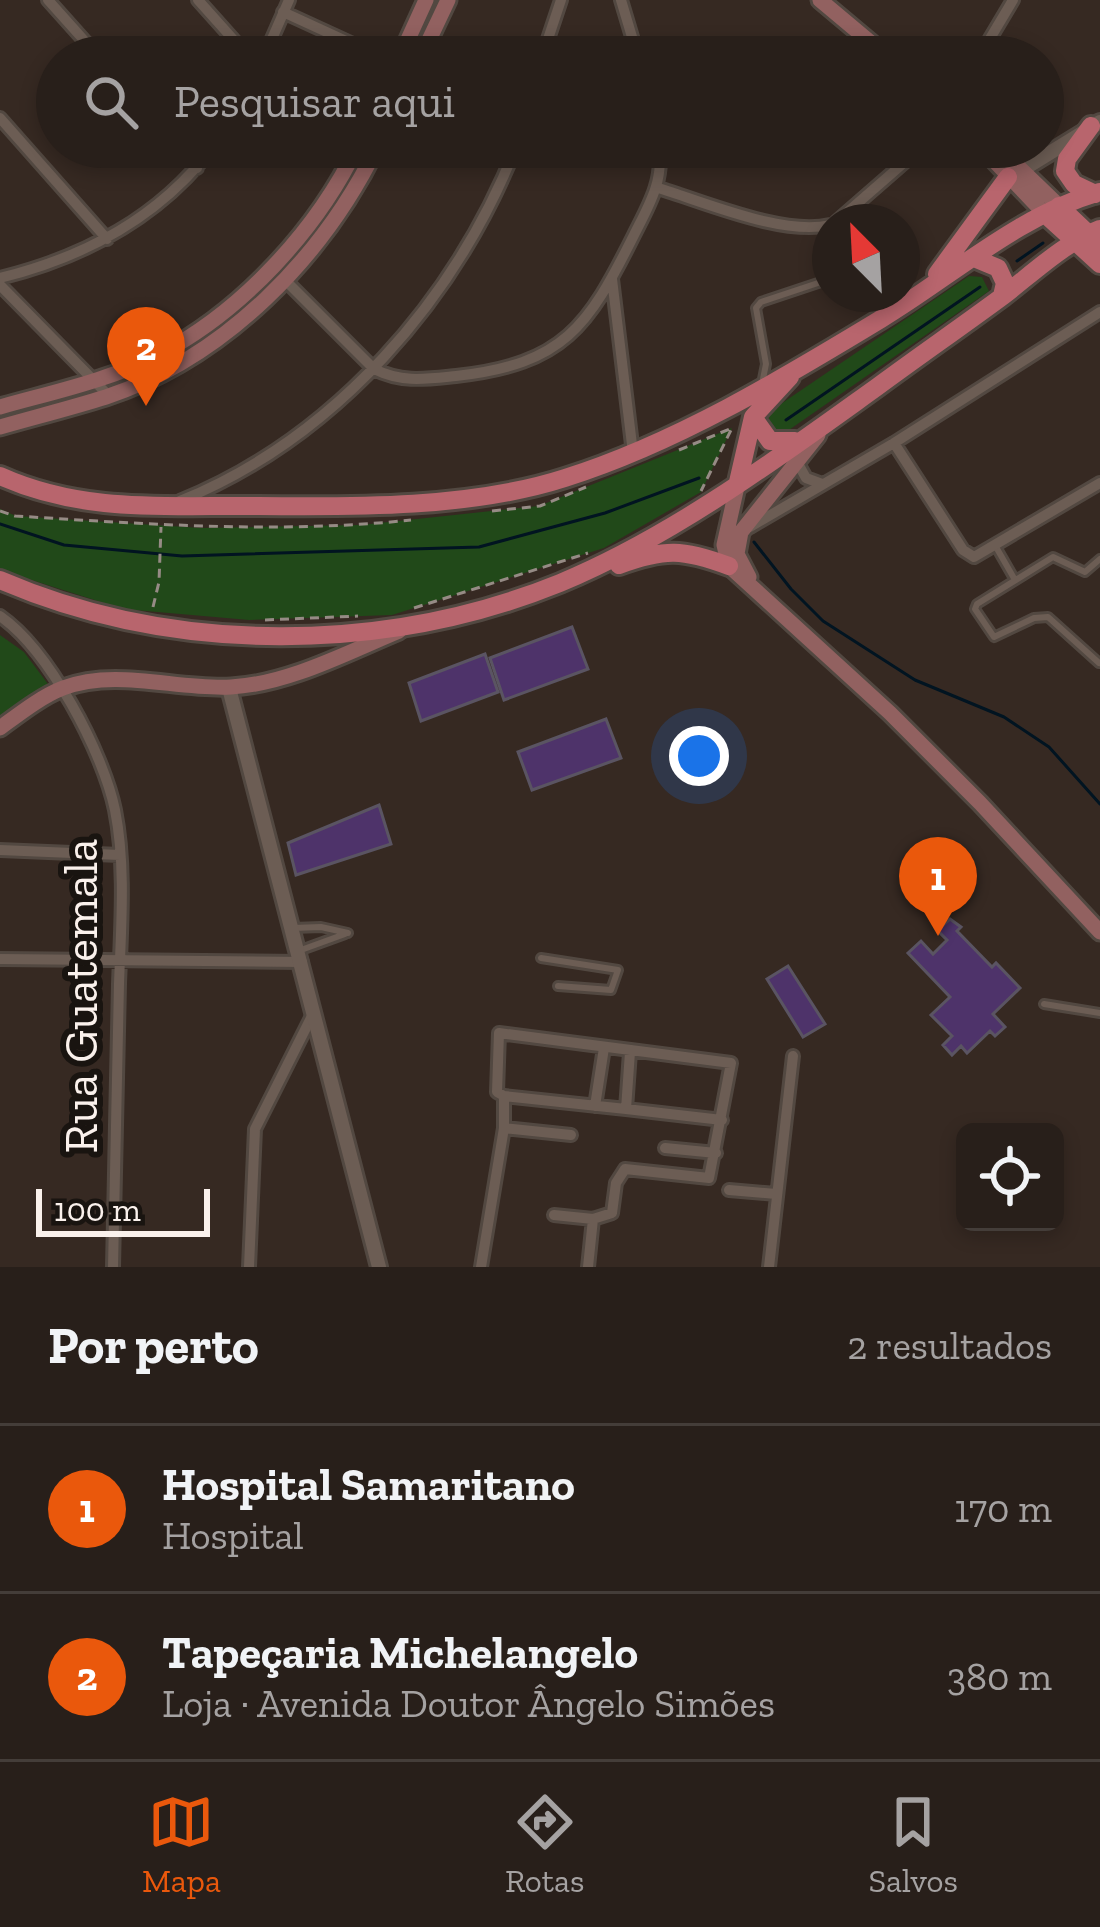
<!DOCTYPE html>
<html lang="pt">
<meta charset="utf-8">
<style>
body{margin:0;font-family:"Zilla Slab",serif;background:#342c27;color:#f1f3f6}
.controls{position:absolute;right:36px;bottom:36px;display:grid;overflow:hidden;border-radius:18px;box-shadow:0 6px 18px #0003}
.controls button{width:108px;height:108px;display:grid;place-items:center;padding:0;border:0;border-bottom:3px solid #443d39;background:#281f1a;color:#f1f3f6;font:60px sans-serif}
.compass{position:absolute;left:812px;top:204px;width:108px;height:108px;border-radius:50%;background:#281f1a;box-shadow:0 6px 18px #0003;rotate:336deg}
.scale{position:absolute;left:36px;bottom:30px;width:174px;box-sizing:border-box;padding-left:12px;border:6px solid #faf1ec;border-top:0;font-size:33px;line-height:42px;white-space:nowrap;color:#faf1ec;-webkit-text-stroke:9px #191410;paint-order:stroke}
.you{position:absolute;left:699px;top:756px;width:42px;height:42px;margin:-30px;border:9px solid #fff;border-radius:50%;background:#1a73e8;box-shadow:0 0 0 18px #1a73e833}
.badge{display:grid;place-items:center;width:78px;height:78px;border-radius:50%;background:#ea580c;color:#fff;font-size:39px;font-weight:700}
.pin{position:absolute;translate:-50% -99px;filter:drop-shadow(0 3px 6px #0008)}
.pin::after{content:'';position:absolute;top:63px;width:42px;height:36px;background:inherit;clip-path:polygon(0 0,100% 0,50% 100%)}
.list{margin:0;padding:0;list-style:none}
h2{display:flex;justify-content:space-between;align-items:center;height:156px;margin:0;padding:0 48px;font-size:51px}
h2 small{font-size:39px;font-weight:400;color:#a5a2a2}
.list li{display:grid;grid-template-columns:78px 1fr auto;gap:36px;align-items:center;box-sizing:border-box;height:168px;padding:0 48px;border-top:3px solid #443d39}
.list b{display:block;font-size:45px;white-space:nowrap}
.list p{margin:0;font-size:39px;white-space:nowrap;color:#a5a2a2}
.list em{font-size:39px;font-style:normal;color:#a5a2a2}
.icon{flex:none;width:66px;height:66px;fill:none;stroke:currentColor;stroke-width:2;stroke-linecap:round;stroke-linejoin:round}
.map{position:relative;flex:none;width:1100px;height:1267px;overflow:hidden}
.search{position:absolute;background:#281f1a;box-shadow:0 6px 18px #0003;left:36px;right:36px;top:36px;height:132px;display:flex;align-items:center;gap:30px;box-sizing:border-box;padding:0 42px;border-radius:66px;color:#a5a2a2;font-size:45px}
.sheet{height:492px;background:#281f1a}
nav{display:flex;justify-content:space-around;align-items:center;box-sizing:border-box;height:168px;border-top:3px solid #443d39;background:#281f1a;font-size:33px;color:#a5a2a2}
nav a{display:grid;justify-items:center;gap:6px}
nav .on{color:#ea580c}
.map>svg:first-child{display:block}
.green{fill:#214919}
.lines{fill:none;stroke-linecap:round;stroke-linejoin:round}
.stream{stroke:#011421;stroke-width:3}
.building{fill:#4e336a;stroke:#5a5462;stroke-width:3}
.service-casing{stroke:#524841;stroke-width:12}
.minor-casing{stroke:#524841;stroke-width:16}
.tertiary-casing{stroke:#524841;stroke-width:20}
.secondary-casing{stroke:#524841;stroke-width:21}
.primary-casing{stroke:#524841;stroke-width:24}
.path{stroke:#968b85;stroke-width:3;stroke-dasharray:9 6;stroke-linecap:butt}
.service{stroke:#6c5d54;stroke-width:6}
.minor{stroke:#6c5d54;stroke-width:10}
.tertiary{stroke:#6c5d54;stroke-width:14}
.secondary{stroke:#926160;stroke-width:15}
.primary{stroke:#b8656d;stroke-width:18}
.labels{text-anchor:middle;stroke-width:12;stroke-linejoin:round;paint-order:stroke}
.street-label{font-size:48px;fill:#faf1ec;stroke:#191410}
</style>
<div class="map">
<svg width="1100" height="1267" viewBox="0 0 1100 1267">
<rect width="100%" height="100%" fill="#362922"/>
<path class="green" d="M969,276L982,277L989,291L786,432L768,430L769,412Z
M732,428L701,492L604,548L392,615L249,620L123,609L0,570V509L16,516L201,528L361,525L539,506Z
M0,635L24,652L48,684L0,718Z"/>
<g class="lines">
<path class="stream" d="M1017,261L1043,243
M786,420L980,287
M0,524L64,545L182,556L479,547L605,513L699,478
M754,542L791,589L823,621L915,680L1004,717L1049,747L1100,804"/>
</g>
<path class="building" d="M572,627L588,669L504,700L490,658Z
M485,654L498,692L421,721L409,683Z
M606,719L621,758L532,790L518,752Z
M379,805L391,844L296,875L288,843Z
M950,919L961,927L957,931L992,967L996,963L1020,988L993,1014L1005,1027L995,1036L990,1031L967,1053L961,1046L952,1055L943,1045L952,1036L931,1015L950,997L908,953L921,941L933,954L947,940L937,930Z
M788,966L825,1024L803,1037L767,979Z"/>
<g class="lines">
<defs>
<path id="service" d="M762,384L766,364L756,308L761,302L830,279
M996,547L1015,580
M1099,663L1048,617L1034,618L994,637L975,609L977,604L1053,557L1085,572L1100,559
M293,928L321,927L348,933
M301,950L345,934
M541,958L618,970L611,990L558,986
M1044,1004L1100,1013"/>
<path id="minor" d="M48,0L99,57
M198,0L249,57
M621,0L638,57
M283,12L381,57
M264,57L289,0
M542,57L561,0
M979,57L1013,0
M0,118L107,239
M179,147L197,168
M658,188C705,202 783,236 830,225
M836,222L922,147
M0,278C85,257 159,218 213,147
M612,279L633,453
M285,280L374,369C402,383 426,379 456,376C564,364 588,327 634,235C649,205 664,181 659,147
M0,285L109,396
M894,443L963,550L974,557L1100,483
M796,460L806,478L822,484
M180,501C335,438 455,300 516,147
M750,527L894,443L1100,312
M0,616C49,650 103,752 115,810C126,865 121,928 119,984C117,1078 115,1173 113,1267
M0,850L120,855
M0,959L302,962
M630,1052L626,1109L722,1120
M504,1096L626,1109
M595,1106L604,1048
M504,1128L571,1135
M665,1148L716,1153
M729,1190L776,1194
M554,1215L593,1219
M249,1267L255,1129L314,1012
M481,1267L504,1128V1096L497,1092L499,1033L731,1063L709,1178L625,1169L616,1183L612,1213L593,1219L588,1267
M769,1267L793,1056"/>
<path id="tertiary" d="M1022,170L1100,122
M229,688L379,1267"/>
<path id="secondary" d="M820,0L888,57
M400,57L426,0
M421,57L448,0
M981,147L1045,214
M998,147L1059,206
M0,407C53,392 111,380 160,354C242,311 317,230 357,147
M0,427C35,417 71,408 106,397C225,358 323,257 377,147
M738,482L724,545L729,566L890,713L980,803L1100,932
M749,577L737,554L741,532L818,435
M0,728C19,714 42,696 63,688C117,668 176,690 231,687C288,684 346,653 399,631"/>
<path id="primary" d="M1091,126L1067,159L1065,171L1074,184L1095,194
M1059,206L1100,245
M1045,214L1100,264
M974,258L998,268L1005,283L1002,296
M937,274L1008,177
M753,417L770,441H795
M0,476C84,514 169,505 259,506C356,507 472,508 565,478C676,443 782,379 881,319C952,276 1019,215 1100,192
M738,482L753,417L790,377
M619,565C665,548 683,549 729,566
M0,580C174,655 385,654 560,583C673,536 778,458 877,387C919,356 961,327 1003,296C1033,273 1064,243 1100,229"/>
</defs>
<use href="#service" class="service-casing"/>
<use href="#minor" class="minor-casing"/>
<use href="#tertiary" class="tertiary-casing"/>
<use href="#secondary" class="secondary-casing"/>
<use href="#primary" class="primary-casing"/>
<path class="path" d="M679,450L732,428L701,491
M0,511L15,516C147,524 279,534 411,520
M492,511L540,506L586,487
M153,607L159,582L161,527
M414,608L588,553
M265,620L358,616"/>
<use href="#service" class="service"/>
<use href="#minor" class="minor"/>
<use href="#tertiary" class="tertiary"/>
<use href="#secondary" class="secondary"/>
<use href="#primary" class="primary"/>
</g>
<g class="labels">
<g class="street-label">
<text transform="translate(80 996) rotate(-90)" y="17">Rua Guatemala</text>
</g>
</g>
</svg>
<div class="controls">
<button><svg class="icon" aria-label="locate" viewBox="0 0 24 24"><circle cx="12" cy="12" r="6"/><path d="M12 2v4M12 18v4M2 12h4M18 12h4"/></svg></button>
</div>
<svg class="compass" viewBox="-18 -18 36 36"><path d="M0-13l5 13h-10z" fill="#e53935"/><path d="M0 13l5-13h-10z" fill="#a5a2a2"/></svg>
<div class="scale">100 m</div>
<div class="you"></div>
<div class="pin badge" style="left:938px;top:936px">1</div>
<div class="pin badge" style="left:146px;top:406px">2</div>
<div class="search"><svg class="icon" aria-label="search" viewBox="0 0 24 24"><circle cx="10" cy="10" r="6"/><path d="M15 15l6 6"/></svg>Pesquisar aqui</div>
</div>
<section class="sheet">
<h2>Por perto<small>2 resultados</small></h2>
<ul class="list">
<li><span class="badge">1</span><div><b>Hospital Samaritano</b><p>Hospital</p></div><em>170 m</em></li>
<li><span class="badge">2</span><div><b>Tapeçaria Michelangelo</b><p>Loja · Avenida Doutor Ângelo Simões</p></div><em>380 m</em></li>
</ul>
</section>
<nav>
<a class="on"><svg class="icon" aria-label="map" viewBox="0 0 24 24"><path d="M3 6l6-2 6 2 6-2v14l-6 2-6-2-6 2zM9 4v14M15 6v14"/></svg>Mapa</a>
<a><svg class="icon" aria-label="directions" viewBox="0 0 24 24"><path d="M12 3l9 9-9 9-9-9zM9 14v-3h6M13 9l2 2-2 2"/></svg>Rotas</a>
<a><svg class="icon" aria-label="saved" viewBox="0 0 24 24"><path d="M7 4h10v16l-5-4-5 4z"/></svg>Salvos</a>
</nav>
